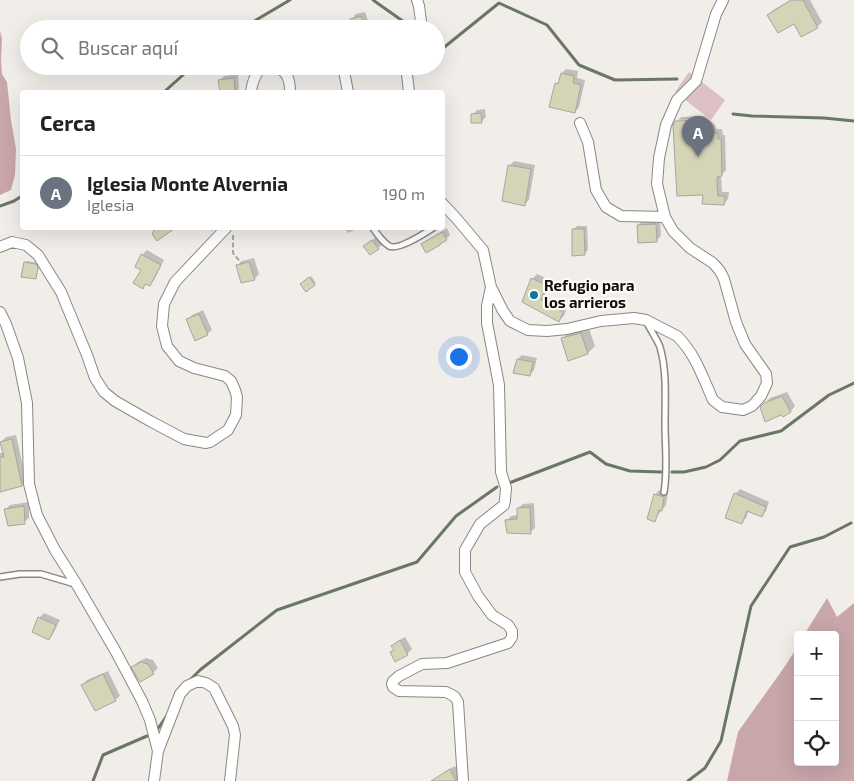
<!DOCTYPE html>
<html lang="es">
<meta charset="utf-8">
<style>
body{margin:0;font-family:"Exo 2",sans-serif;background:#f2f2f2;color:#222}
.controls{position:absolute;right:15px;bottom:15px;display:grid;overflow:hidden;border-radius:5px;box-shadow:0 5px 20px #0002}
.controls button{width:45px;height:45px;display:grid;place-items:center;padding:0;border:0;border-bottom:1px solid #e0e0e0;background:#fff;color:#222;font:25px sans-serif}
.you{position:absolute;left:458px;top:356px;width:18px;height:18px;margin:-12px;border:4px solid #fff;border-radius:50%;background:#1a73e8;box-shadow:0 0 0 8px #1a73e833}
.badge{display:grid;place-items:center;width:32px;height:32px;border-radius:50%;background:#ea580c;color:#fff;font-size:16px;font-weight:700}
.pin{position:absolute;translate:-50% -41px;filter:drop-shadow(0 1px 2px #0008)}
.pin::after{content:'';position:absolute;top:26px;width:18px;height:15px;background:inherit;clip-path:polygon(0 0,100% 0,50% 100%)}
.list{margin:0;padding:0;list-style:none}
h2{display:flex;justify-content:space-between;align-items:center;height:65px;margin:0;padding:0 20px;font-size:21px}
h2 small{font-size:16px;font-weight:400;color:#767676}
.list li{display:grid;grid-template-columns:32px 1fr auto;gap:15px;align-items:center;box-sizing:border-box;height:75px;padding:0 20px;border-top:1px solid #e0e0e0}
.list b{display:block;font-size:19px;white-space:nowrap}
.list p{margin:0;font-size:16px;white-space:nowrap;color:#767676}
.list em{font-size:16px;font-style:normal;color:#767676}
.icon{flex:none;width:28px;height:28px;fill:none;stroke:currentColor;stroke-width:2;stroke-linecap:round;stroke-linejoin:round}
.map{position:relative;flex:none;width:854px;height:781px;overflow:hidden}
.search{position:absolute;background:#fff;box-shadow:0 5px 20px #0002;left:20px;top:20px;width:425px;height:55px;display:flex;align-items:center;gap:12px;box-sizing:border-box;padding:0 18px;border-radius:28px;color:#767676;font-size:19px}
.panel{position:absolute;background:#fff;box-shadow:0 5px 20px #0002;left:20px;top:90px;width:425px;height:140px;border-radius:5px}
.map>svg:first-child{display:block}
.green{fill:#ddc0c4}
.forest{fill:#c8a6aa}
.shadow{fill:#0003}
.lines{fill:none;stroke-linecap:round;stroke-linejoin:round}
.stream{stroke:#6b7765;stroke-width:3}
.building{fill:#d6d4b6;stroke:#a6a6a1}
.service-casing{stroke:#8b8884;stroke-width:8}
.minor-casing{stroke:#8b8884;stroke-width:12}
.path{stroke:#a9a5a2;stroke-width:2;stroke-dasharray:5 2.5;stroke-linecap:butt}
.service{stroke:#fff;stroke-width:5}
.minor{stroke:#fff;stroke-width:10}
.poi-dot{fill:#0579a2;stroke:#fefbf6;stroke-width:2}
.labels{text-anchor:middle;stroke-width:4.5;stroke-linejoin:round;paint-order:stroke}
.poi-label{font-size:15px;font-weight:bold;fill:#110f0e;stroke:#fefbf6;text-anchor:start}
</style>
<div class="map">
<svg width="854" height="781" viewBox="0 0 854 781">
<rect width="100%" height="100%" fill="#f1ede9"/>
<path class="green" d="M689,72L725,100L711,120L675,92Z"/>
<path class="forest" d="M0,31L2,39L1,60L2,74L7,82L11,120L16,149L15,175L11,190L0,195Z
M827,598L837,617L854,603V781H727L738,732L783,669L798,646V762H835V635H804Z"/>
<path class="shadow" d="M791,0H810L822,22L817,27L801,35L794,23L769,15L773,10Z
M365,12L369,23L364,28L352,19L356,14Z
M566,69L578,71L577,78L585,80L579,107L575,112L556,84L561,79L562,73Z
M238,74L239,89L236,92H221L220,80L224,76Z
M485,109L486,117L481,122L472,115L477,110Z
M704,116L715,125L716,129H722L723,135H725L726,170L721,175L722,192H729L728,199L724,204L704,194L677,123L705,121V119L678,120L681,117Z
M514,161L535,165L529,200L524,205L509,166Z
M643,220H660L661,236L656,241L638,225Z
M577,226H587L588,250L584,254L573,230Z
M208,228H216L212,231Z
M345,228H358L348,233Z
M447,228L450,235L446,239L422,244L427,240Z
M377,236L383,244L371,254L365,246Z
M147,250L164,260L154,280L150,285L147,283L143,287L142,255Z
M254,258L259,274L254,279L237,266L242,261Z
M27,261L38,263L39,265L37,276L35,278L25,263Z
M537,274L550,280L545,295L567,307L564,316L559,320L524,302L532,279Z
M311,276L316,283L314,284H302Z
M203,310L212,330L207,334L188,320L192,315Z
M588,326L595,346L588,353L569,359L562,339L570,331Z
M522,355L537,358L534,370L530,375L518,359Z
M787,392L795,406L791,411L783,415L762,407L770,398Z
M16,435L26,480L22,485L0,490V453H4L1,442L6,437Z
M740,489L769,502L766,511L761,516L749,510L746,518L741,522L726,517L736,493Z
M659,490L668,492L666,505L654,520L655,495Z
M29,502V518L24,522L6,509L10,505Z
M534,503L535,528L530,532L507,520L511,516L518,515V508L523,504Z
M44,613L60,620L53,634L49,639L39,618Z
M405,637L412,649L407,654L395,660V649L393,646L398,641Z
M146,658L153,660L158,668L153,673L133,667L138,662Z
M108,671L120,696L115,700L83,685L87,680Z
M455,766L460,774L461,781H443L440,777L444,772Z"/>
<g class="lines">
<path class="stream" d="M373,0L414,29
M241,29L290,0
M436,45L442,49L499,3L547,25L579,65L615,80L677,79
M164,92L193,66
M733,114L752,116L824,118L854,121
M0,206L14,201L22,196
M672,472H684L706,467L720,460L740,441L781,431L829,395L854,383
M509,483L590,452L606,464L630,471L661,472
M189,681L200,670L277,610L417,562L456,516L497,487
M157,730L168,714
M93,781L103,755L147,736
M688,781L705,768L721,741L751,606L790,547L824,537L851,523"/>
</g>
<path class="building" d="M791,0H803L818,28L801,37L794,24L778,33L767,15Z
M361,16L365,29H354L350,19Z
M561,73L574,76L573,83L581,85L575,113L549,107L555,83L558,84Z
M234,78L235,92H220L218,80Z
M481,113L482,123H471V114Z
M699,120L711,129V133H718V139H721L722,176L717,177V186L718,196H725L724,205L702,204L703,195L677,196L673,126L675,121Z
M508,165L531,169L525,206L502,201Z
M656,224L657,242L638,243L637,225Z
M155,228H175L157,241L152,234Z
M572,229H584L585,255L572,256Z
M442,232L447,240L440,244V245L426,253L421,244Z
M372,240L379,249L370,255L363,246Z
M141,254L161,265L150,286L145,284L143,289L133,283L141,270L135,267Z
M24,262L36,264L38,267L36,279L21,277Z
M249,262L255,280L241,283L236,265Z
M309,277L315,285L306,292L300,284Z
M531,278L546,285L541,300L563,312L559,322L522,302Z
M199,314L208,335L195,341L186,319Z
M581,333L588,354L568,361L561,338Z
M517,359L533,362L530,376L513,373Z
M782,396L791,412L783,417L781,415L765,422L760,407L764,403Z
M12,439L22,486L0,492V457H4L0,442Z
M734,493L766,507L762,517L747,511L742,524L725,518Z
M654,494L664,497L662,511L659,510L655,522L647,519Z
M24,506L25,524L8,526L4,509Z
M530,507L531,534L507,533L505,520L517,519V508Z
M38,617L56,625L49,640L32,632Z
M400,640L408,655L395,662L390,652L394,650L391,646Z
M141,662L148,664L154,674L140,682L131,667Z
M103,674L116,701L95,711L81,685Z
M450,769L456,781H431Z"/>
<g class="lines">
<defs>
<path id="service" d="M373,228C377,234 383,242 389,246C398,251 425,233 433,228
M647,323C651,331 657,339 660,347C667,371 665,398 665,423C665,446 668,470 664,492
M0,577L20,574H41L75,584"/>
<path id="minor" d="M417,0L419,6L422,29
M272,66C287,70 290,78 290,92
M343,66L348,92
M406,66L409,92
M251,92C252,82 255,75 261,67L267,66
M580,123L588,142L596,190L606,207L621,216L665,217
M442,203L456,218L483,250L491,287L503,311L510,321L528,330L547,331L567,329L601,321L634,318L646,320L677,336C695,353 703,378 713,400L722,407L743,410L752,406L761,396L767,383L766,374L745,344L736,322L724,279L720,271L713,263L690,248L673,231L665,217L657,184L659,158L666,125L677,100L696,81L716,14L723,0
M0,247L12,242L26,245L38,255L61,292L87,355L95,378L104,392L115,401L150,421L184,439L206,443L210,442L228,430L236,415L237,397L235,390L231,381L225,376L194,368L179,361L167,346L162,326L164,304L175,282L226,228
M0,312L6,324L18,358L27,403L29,484L37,515L55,550L77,585L116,652L142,701L150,720L158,751L154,781
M158,751L180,694L187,686L198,681L206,683L214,688L233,726L235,735L230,781
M463,781L458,702L455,697L452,695L446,692L399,691L393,687L392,684L393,681L399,676L422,664L447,663L508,643L512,637V631L508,625L492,615L478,596L465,572V550L480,524L504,505L505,500L506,488L501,472L499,385L487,323V306L491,287"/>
</defs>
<use href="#service" class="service-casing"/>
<use href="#minor" class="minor-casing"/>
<path class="path" d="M233,235V253L242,264"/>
<use href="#service" class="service"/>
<use href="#minor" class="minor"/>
</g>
<circle class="poi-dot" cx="534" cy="295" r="5"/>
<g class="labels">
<g class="poi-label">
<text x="544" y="291">Refugio para<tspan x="544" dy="17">los arrieros</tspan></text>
</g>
</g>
</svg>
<div class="controls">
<button>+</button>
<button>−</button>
<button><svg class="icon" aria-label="locate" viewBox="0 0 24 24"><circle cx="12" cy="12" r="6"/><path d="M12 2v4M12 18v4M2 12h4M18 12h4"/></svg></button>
</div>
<div class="you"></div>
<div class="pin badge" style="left:698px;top:157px;background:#6b7280">A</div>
<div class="search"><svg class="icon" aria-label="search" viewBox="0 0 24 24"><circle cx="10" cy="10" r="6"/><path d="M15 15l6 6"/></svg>Buscar aquí</div>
<section class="panel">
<h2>Cerca<small></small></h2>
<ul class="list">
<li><span class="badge" style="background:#6b7280">A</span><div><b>Iglesia Monte Alvernia</b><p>Iglesia</p></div><em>190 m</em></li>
</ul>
</section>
</div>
